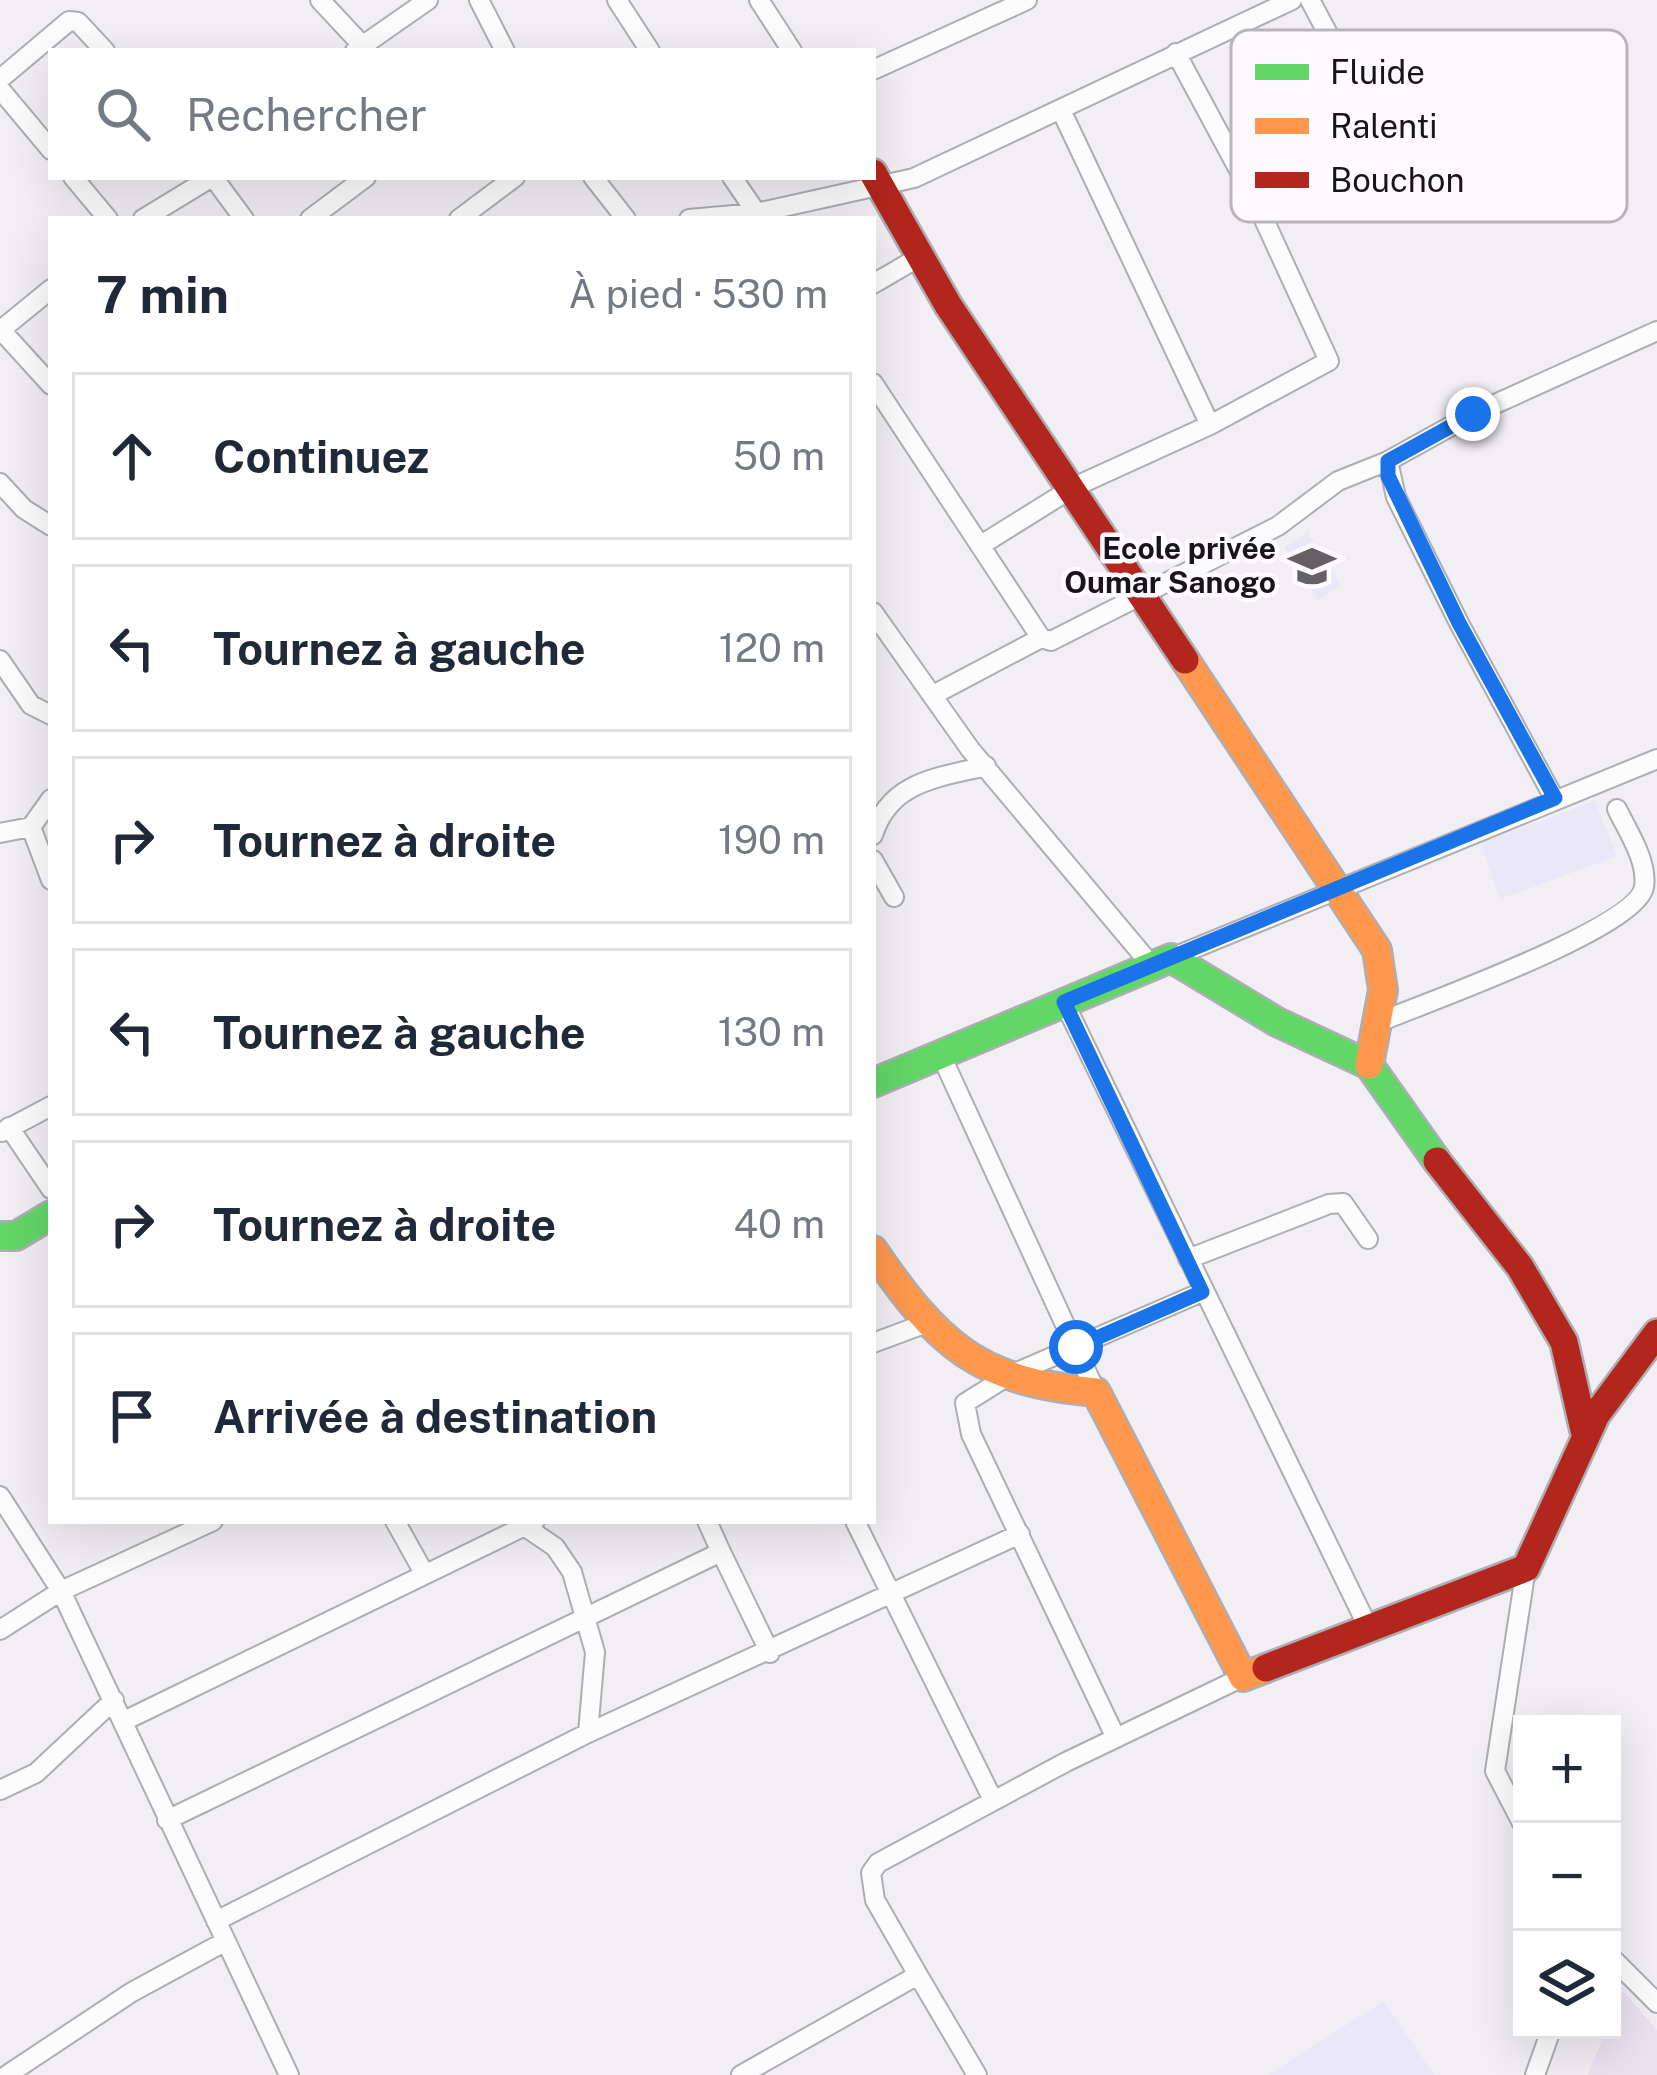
<!DOCTYPE html>
<html lang="fr">
<meta charset="utf-8">
<style>
body{margin:0;font-family:"Public Sans",sans-serif;background:#f2f2f3;color:#1f2937}
.controls{position:absolute;right:36px;bottom:36px;display:grid;overflow:hidden;border-radius:0px;box-shadow:0 12px 48px #0002}
.controls button{width:108px;height:108px;display:grid;place-items:center;padding:0;border:0;border-bottom:3px solid #e0e1e3;background:#fff;color:#1f2937;font:60px sans-serif}
.stop{position:absolute;width:36px;height:36px;margin:-27px;border:9px solid #1a73e8;border-radius:50%;background:#fff}
.stop.end{background:#1a73e8;border-color:#fff;box-shadow:0 3px 12px #0008}
.list{margin:0;padding:0;list-style:none}
h2{display:flex;justify-content:space-between;align-items:center;height:156px;margin:0;padding:0 48px;font-size:51px}
h2 small{font-size:39px;font-weight:400;color:#747a83}
.list li{display:grid;grid-template-columns:78px 1fr auto;gap:36px;align-items:center;box-sizing:border-box;height:168px;margin:0 24px 24px;padding:0 24px;border:3px solid #e0e1e3;border-radius:0px}
.list b{display:block;font-size:45px;white-space:nowrap}
.list em{font-size:39px;font-style:normal;color:#747a83}
.icon{flex:none;width:66px;height:66px;fill:none;stroke:currentColor;stroke-width:2;stroke-linecap:round;stroke-linejoin:round}
.map{position:relative;flex:none;width:1657px;height:2075px;overflow:hidden}
.search{position:absolute;background:#fff;box-shadow:0 12px 48px #0002;left:48px;top:48px;width:828px;height:132px;display:flex;align-items:center;gap:30px;box-sizing:border-box;padding:0 42px;border-radius:0px;color:#747a83;font-size:45px}
.panel{position:absolute;background:#fff;box-shadow:0 12px 48px #0002;left:48px;top:216px;width:828px;height:1308px;border-radius:0px}
.map>svg:first-child{display:block}
.built{fill:#e9e2ef}
.education{fill:#eae7f6}
.lines{fill:none;stroke-linecap:round;stroke-linejoin:round}
.street-casing{stroke:#aeadb1;stroke-width:22}
.fast-casing{stroke:#aeadb1;stroke-width:32}
.slow-casing{stroke:#aeadb1;stroke-width:32}
.jam-casing{stroke:#aeadb1;stroke-width:32}
.street{stroke:#fdfcfd;stroke-width:18}
.fast{stroke:#63d668;stroke-width:27}
.slow{stroke:#ff974d;stroke-width:27}
.jam{stroke:#b3261e;stroke-width:27}
.route{stroke:#1a73e8;stroke-width:15}
.labels{text-anchor:middle;stroke-width:9;stroke-linejoin:round;paint-order:stroke}
.poi-label{font-size:30px;font-weight:bold;fill:#171519;stroke:#fcfaff;text-anchor:end}
.key{fill:#fcfaff;stroke:#b7b5ba;stroke-width:3}
.key-label{font-size:33px;fill:#171519}
</style>
<div class="map">
<svg width="1657" height="2075" viewBox="0 0 1657 2075">
<rect width="100%" height="100%" fill="#f1eef4"/>
<path class="built" d="M1623,1991L1657,2030V2075H1588L1606,2030H1612Z"/>
<path class="education" d="M1308,532L1341,585L1318,600L1284,547Z
M1595,801L1617,856L1500,899L1481,843Z
M1384,2001L1434,2075H1268Z"/>
<g class="lines">
<defs>
<path id="street" d="M320,0L362,45
M479,0L505,51
M617,0L650,51
M759,0L792,51
M1310,0L1358,90L1380,155
M355,51L428,0
M873,70L1027,0
M0,79L69,21L78,22L105,51
M0,89L51,150
M1061,110L1210,425
M73,177L108,219
M213,177L244,219
M593,177L626,219
M732,177L760,218
M143,219L212,177
M310,219L366,177
M459,219L515,177
M689,219L756,213L914,178L1292,0
M873,284L921,256
M0,329L51,385
M2,329L51,289
M873,383L1041,638L1051,641L1278,526L1338,481L1388,461
M0,483L24,509L51,526
M981,545L1074,487L1210,425L1329,361L1255,200L1176,53
M873,612L970,749L1152,966
M0,660L31,705L51,715
M935,694L1041,638
M1554,798L1459,623L1396,497L1388,461L1473,414L1657,331
M51,799L31,827L51,880
M0,833L31,827
M873,835C890,781 937,778 986,766
M873,860L894,897
M1171,958L1657,759
M1064,1002L1368,1627
M1382,1021C1425,1003 1637,928 1644,887C1648,861 1628,832 1617,809
M940,1053L1096,1392
M9,1127L51,1189
M2,1132L51,1106
M1188,1259L1329,1204L1343,1203L1368,1239
M873,1343L924,1324
M0,1496L61,1591L289,2075
M395,1521L424,1573
M855,1521L993,1800
M721,1552L770,1653
M0,1630L61,1591L213,1521
M124,1721L535,1521
M588,1733L1020,1534
M1116,1738L971,1434L965,1403L1008,1376L1202,1292
M0,1790L36,1773L114,1700
M167,1820L721,1552L707,1521
M1522,1823L1495,1771L1526,1568
M216,1921L588,1733L595,1652L572,1572L555,1547L524,1526
M1612,1958L1657,2003
M918,1975L977,2075
M7,2075L132,1992L226,1941
M741,2075L918,1975L875,1900L871,1873L878,1863L1066,1762L1243,1677
M1535,2075L1551,2030"/>
<path id="fast" d="M873,1083L1171,958L1277,1022L1369,1065L1437,1161
M0,1236H16L51,1215"/>
<path id="slow" d="M1185,660L1377,950L1383,990L1369,1065
M873,1250C938,1345 978,1382 1096,1392L1243,1677L1266,1668"/>
<path id="jam" d="M873,173L948,305L1185,660
M1437,1161L1520,1267L1564,1342L1584,1430
M1266,1668L1526,1568L1596,1415L1657,1333"/>
</defs>
<use href="#street" class="street-casing"/>
<use href="#fast" class="fast-casing"/>
<use href="#slow" class="slow-casing"/>
<use href="#jam" class="jam-casing"/>
<use href="#street" class="street"/>
<use href="#fast" class="fast"/>
<use href="#slow" class="slow"/>
<use href="#jam" class="jam"/>
</g>
<g class="lines">
<path class="route" d="M1076,1347L1202,1292L1064,1002L1555,798L1459,623L1388,476V461L1473,414"/>
</g>
<defs>
<symbol id="school-bare" viewBox="-9 -9 18 18"><path d="M0-5L7-2L0 1L-7-2ZM-4 1L0 2.5L4 1V4Q0 6-4 4Z" fill="#636166" stroke="#fcfaff" stroke-width="2.5" paint-order="stroke"/></symbol>
</defs>
<g fill-rule="evenodd">
<use href="#school-bare" x="1279" y="533" width="66" height="66"/>
</g>
<g class="labels">
<g class="poi-label">
<text x="1276" y="559">Ecole privée<tspan x="1276" dy="34">Oumar Sanogo</tspan></text>
</g>
</g>
<rect x="1231" y="30" width="396" height="192" rx="18" class="key"/>
<rect x="1255" y="64" width="54" height="16" fill="#63d668"/>
<rect x="1255" y="118" width="54" height="16" fill="#ff974d"/>
<rect x="1255" y="172" width="54" height="16" fill="#b3261e"/>
<g class="key-label">
<text x="1330" y="84">Fluide</text>
<text x="1330" y="138">Ralenti</text>
<text x="1330" y="192">Bouchon</text>
</g>
</svg>
<div class="controls">
<button>+</button>
<button>−</button>
<button><svg class="icon" aria-label="layers" viewBox="0 0 24 24"><path d="M12 4l9 5-9 5-9-5zM3 14l9 5 9-5"/></svg></button>
</div>
<div class="stop" style="left:1076px;top:1347px"></div>
<div class="stop end" style="left:1473px;top:414px"></div>
<div class="search"><svg class="icon" aria-label="search" viewBox="0 0 24 24"><circle cx="10" cy="10" r="6"/><path d="M15 15l6 6"/></svg>Rechercher</div>
<section class="panel">
<h2>7 min<small>À pied · 530 m</small></h2>
<ul class="list">
<li><svg class="icon" aria-label="ahead" viewBox="0 0 24 24"><path d="M12 20V5M6 11l6-6 6 6"/></svg><div><b>Continuez</b></div><em>50 m</em></li>
<li><svg class="icon" aria-label="left" viewBox="0 0 24 24"><path d="M17 20v-9H6M10 6l-5 5 5 5"/></svg><div><b>Tournez à gauche</b></div><em>120 m</em></li>
<li><svg class="icon" aria-label="right" viewBox="0 0 24 24"><path d="M7 20v-9h11M14 6l5 5-5 5"/></svg><div><b>Tournez à droite</b></div><em>190 m</em></li>
<li><svg class="icon" aria-label="left" viewBox="0 0 24 24"><path d="M17 20v-9H6M10 6l-5 5 5 5"/></svg><div><b>Tournez à gauche</b></div><em>130 m</em></li>
<li><svg class="icon" aria-label="right" viewBox="0 0 24 24"><path d="M7 20v-9h11M14 6l5 5-5 5"/></svg><div><b>Tournez à droite</b></div><em>40 m</em></li>
<li><svg class="icon" aria-label="arrive" viewBox="0 0 24 24"><path d="M6 21V4h12l-3 4 3 4H6"/></svg><div><b>Arrivée à destination</b></div></li>
</ul>
</section>
</div>
